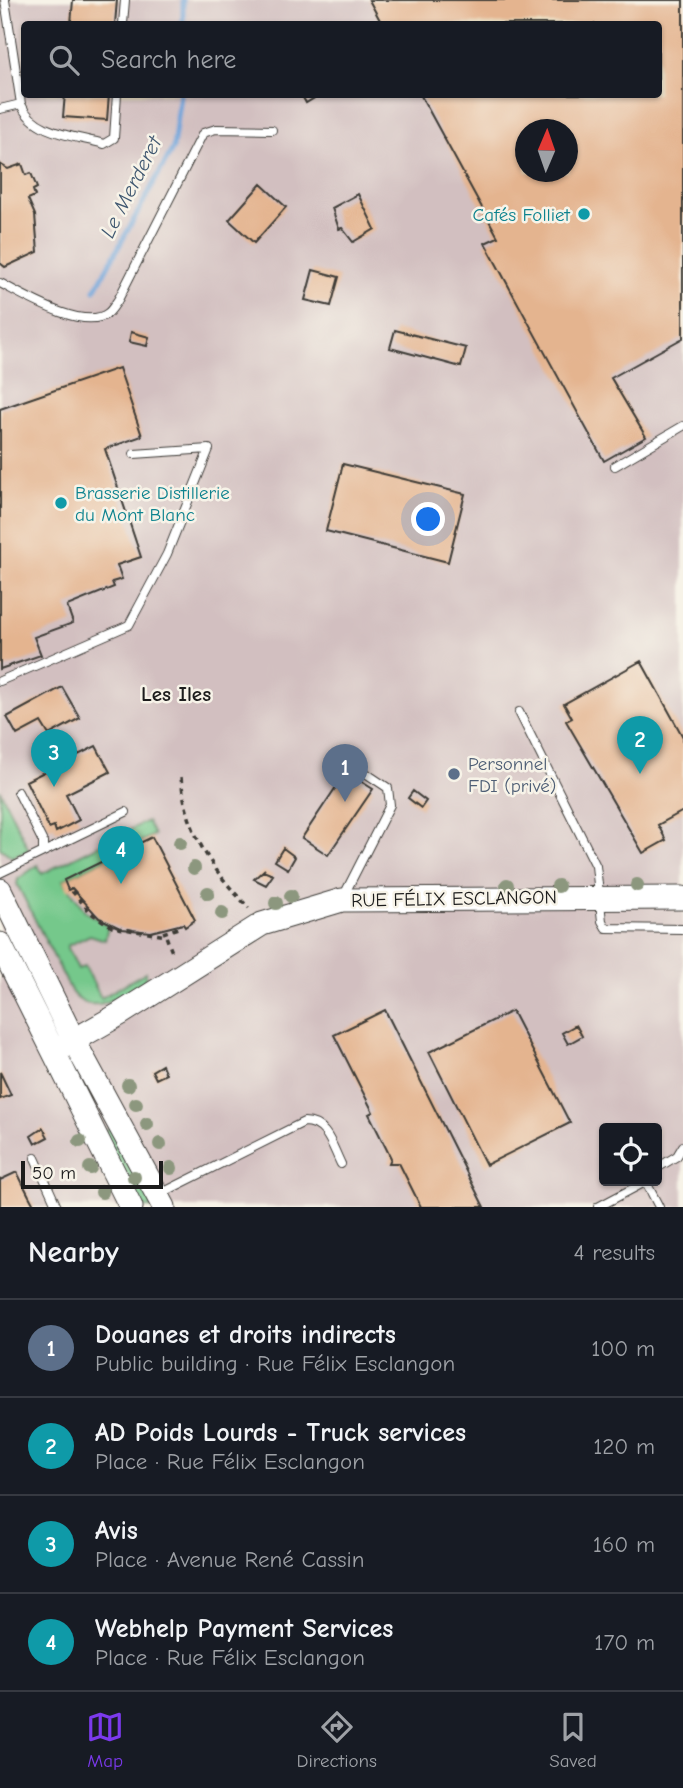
<!DOCTYPE html>
<meta charset="utf-8">
<style>
body{margin:0;font-family:"Comic Neue",sans-serif;background:#242831;color:#f1f3f6}
.controls{position:absolute;right:21px;bottom:21px;display:grid;overflow:hidden;border-radius:7px;box-shadow:0 2px 5px #0004}
.controls button{width:63px;height:63px;display:grid;place-items:center;padding:0;border:0;border-bottom:2px solid #363941;background:#171b24;color:#f1f3f6;font:35px sans-serif}
.compass{position:absolute;left:515px;top:119px;width:63px;height:63px;border-radius:50%;background:#171b24;box-shadow:0 2px 5px #0004;rotate:2deg}
.scale{position:absolute;left:21px;bottom:18px;width:142px;box-sizing:border-box;padding-left:7px;border:4px solid #1c1c1c;border-top:0;font-size:19px;line-height:24px;white-space:nowrap;color:#1c1c1c;-webkit-text-stroke:5px #f7f3e8;paint-order:stroke}
.you{position:absolute;left:429px;top:520px;width:24px;height:24px;margin:-18px;border:5px solid #fff;border-radius:50%;background:#1a73e8;box-shadow:0 0 0 10px #1a73e833}
.badge{display:grid;place-items:center;width:46px;height:46px;border-radius:50%;background:#7c3aed;color:#fff;font-size:23px;font-weight:700}
.pin{position:absolute;translate:-50% -58px;filter:drop-shadow(0 2px 4px #0008)}
.pin::after{content:'';position:absolute;top:37px;width:24px;height:21px;background:inherit;clip-path:polygon(0 0,100% 0,50% 100%)}
.list{margin:0;padding:0;list-style:none}
h2{display:flex;justify-content:space-between;align-items:center;height:91px;margin:0;padding:0 28px;font-size:30px}
h2 small{font-size:23px;font-weight:400;color:#9ea1a6}
.list li{display:grid;grid-template-columns:46px 1fr auto;gap:21px;align-items:center;box-sizing:border-box;height:98px;padding:0 28px;border-top:2px solid #363941}
.list b{display:block;font-size:26px;white-space:nowrap}
.list p{margin:0;font-size:23px;white-space:nowrap;color:#9ea1a6}
.list em{font-size:23px;font-style:normal;color:#9ea1a6}
.icon{flex:none;width:38px;height:38px;fill:none;stroke:currentColor;stroke-width:2;stroke-linecap:round;stroke-linejoin:round}
.map{position:relative;flex:none;width:683px;height:1207px;overflow:hidden}
.search{position:absolute;background:#171b24;box-shadow:0 2px 5px #0004;left:21px;right:21px;top:21px;height:77px;display:flex;align-items:center;gap:18px;box-sizing:border-box;padding:0 24px;border-radius:7px;color:#9ea1a6;font-size:26px}
.sheet{height:483px;background:#171b24}
nav{display:flex;justify-content:space-around;align-items:center;box-sizing:border-box;height:98px;border-top:2px solid #363941;background:#171b24;font-size:19px;color:#9ea1a6}
nav a{display:grid;justify-items:center;gap:4px}
nav .on{color:#7c3aed}
.map>svg:first-child{display:block}
.industrial{fill:#d2bfc0;fill-rule:evenodd}
.green{fill:#74c88b;stroke:#487254;stroke-width:2}
.lines{fill:none;stroke-linecap:round;stroke-linejoin:round}
.stream{stroke:#6ca1d9;stroke-width:5}
.building{fill:#e4b48f;fill-rule:evenodd}
.lane-casing{stroke:#3c3a36;stroke-width:10}
.secondary-casing{stroke:#3c3a36;stroke-width:25}
.path{stroke:#3c3a36;stroke-width:3.5;stroke-dasharray:5 5;stroke-linecap:butt}
.lane{stroke:#fff;stroke-width:8}
.secondary{stroke:#fff;stroke-width:23}
.tree{fill:#8c977e}
.culture-dot{fill:#0f9aa8;stroke:#f7f3e8;stroke-width:2.5}
.service-dot{fill:#5c6f8a;stroke:#f7f3e8;stroke-width:2.5}
.labels{text-anchor:middle;stroke-width:5;stroke-linejoin:round;paint-order:stroke}
.culture-label{font-size:19px;fill:#0d838f;stroke:#f7f3e8;text-anchor:end}
.service-label{font-size:19px;fill:#4e5e75;stroke:#f7f3e8;text-anchor:start}
.street-label{font-size:19px;fill:#1c1c1c;stroke:#f7f3e8}
.water-label{font-size:21px;font-style:italic;fill:#405871;stroke:#f7f3e8}
.neighbourhood-label{font-size:21px;font-weight:bold;fill:#1c1c1c;stroke:#f7f3e8}
</style>
<div class="map">
<svg width="683" height="1207" viewBox="0 0 683 1207">
<rect width="100%" height="100%" fill="#f7f3e8"/>
<filter id="ink" filterUnits="userSpaceOnUse"><feTurbulence type="fractalNoise" baseFrequency=".0143" numOctaves="2"/><feDisplacementMap in="SourceGraphic" scale="14" xChannelSelector="R" yChannelSelector="G"/><feConvolveMatrix kernelMatrix="1 2 1 2 8 2 1 2 1" color-interpolation-filters="sRGB"/></filter>
<filter id="wash" filterUnits="userSpaceOnUse"><feTurbulence type="fractalNoise" baseFrequency=".00686" numOctaves="4" result="noise"/><feDisplacementMap in="SourceGraphic" scale="28" xChannelSelector="R" yChannelSelector="G"/><feGaussianBlur stdDeviation="1.57" result="paint"/><feColorMatrix in="noise" values="0 0 0 0 0 0 0 0 0 0 0 0 0 0 0 0 0 1.4 0 .05"/><feComposite in="paint" operator="in"/></filter>
<g filter="url(#wash)">
<rect width="100%" height="100%" fill="#eee3c6"/>
<path class="industrial" d="M0,0H683V1207H0ZM24,24H658V94H24ZM526,130H568V172H526ZM604,1128H657V1181H604Z"/>
<path class="green" d="M0,790L29,850L12,857L0,848Z
M147,821L154,835L63,880L86,912L108,926L105,940L90,935L67,946L78,969L85,966L101,998L146,972V979C125,992 94,1020 72,993L17,884L18,879L38,865L42,874Z
M115,1126L159,1207H135L102,1132Z"/>
<g class="lines">
<path class="stream" d="M183,0V24
M95,290L173,148L180,94"/>
</g>
<g id="blocks">
<path class="building" d="M73,0H117L115,24H71Z
M369,0H683V338L611,378L646,437L604,461L485,243L498,237L420,94H658V24H382ZM526,130H568V172H526Z
M65,94H109L107,120L63,117Z
M301,94H321L306,103Z
M0,164L8,169L22,164L26,175L31,173L37,188L33,190L35,196L28,199L35,215L38,252L5,267L0,263Z
M261,184L286,207L254,243L229,220Z
M358,194L375,229L353,242L342,228L339,229L332,208Z
M313,270L339,277L331,306L305,300Z
M395,330L466,348L461,367L390,348Z
M131,332L149,337L147,346L129,342Z
M119,368L142,436L105,449L141,557L117,565L122,579L112,582L114,587L67,606L73,623L34,637L41,655L0,669V409Z
M343,464L465,494L448,562L326,531Z
M641,661L683,737V811L658,825L666,840L643,853L566,721L572,718L564,704Z
M62,687L80,718L49,735L41,722L17,735L7,717Z
M96,746L110,772L66,794L79,820L56,832L54,826L49,828L26,781Z
M346,772L373,789L328,855L302,838Z
M413,791L426,801L421,808L408,798Z
M152,837L195,920L185,927L183,924L151,932L122,929L99,918L72,888L68,890L64,880Z
M283,848L295,857L288,869L275,861Z
M265,869L263,871L273,875L266,885L254,879Z
M385,1010L484,1207H421L399,1163H389L391,1158L369,1114L373,1112L334,1035Z
M512,1011L570,1123L486,1165L429,1052Z
M576,1025L582,1036L568,1044L562,1033Z
M162,1065L166,1074L156,1079L152,1071Z
M0,1072L11,1095L0,1099Z
M43,1128L48,1137L35,1144L31,1136Z
M17,1172L29,1196L35,1207H0V1180Z"/>
</g>
</g>
<g filter="url(#ink)">
<use href="#blocks" fill-opacity="0" stroke="#3c3a36" stroke-width="2"/>
<g class="lines">
<defs>
<path id="lane" d="M5,0L21,104C33,134 76,136 104,144L114,138L117,94
M123,24L125,0
M0,109L21,104
M0,283C23,295 84,332 108,313C112,310 115,304 118,300L203,133L216,129L272,130
M615,466L683,426
M0,681L129,625L167,554L209,449L134,454
M519,712L596,866L602,921L606,928L683,929
M18,792L43,842V852
M0,873L126,812
M342,899L390,805L388,788L355,766
M35,1158L57,1207
M657,1168L677,1156L683,1146
M646,1182L659,1207
M160,1194L304,1122C327,1122 332,1146 341,1164
M598,1207L647,1181"/>
<path id="secondary" d="M0,890L74,1041L164,1207
M0,944L131,1207
M55,1051L120,1014L262,924L342,900L683,898"/>
</defs>
<use href="#lane" class="lane-casing"/>
<use href="#secondary" class="secondary-casing"/>
<path class="path" d="M181,777C186,832 211,869 249,908
M72,891L91,913L112,927L166,936L173,955
M163,933L181,927"/>
<use href="#lane" class="lane"/>
<use href="#secondary" class="secondary"/>
</g>
<g class="tree">
<circle cx="180" cy="843" r="7"/>
<circle cx="194" cy="868" r="7"/>
<circle cx="507" cy="885" r="7"/>
<circle cx="637" cy="885" r="7"/>
<circle cx="558" cy="886" r="7"/>
<circle cx="208" cy="893" r="7"/>
<circle cx="291" cy="896" r="7"/>
<circle cx="276" cy="903" r="7"/>
<circle cx="222" cy="913" r="7"/>
<circle cx="128" cy="1085" r="7"/>
<circle cx="136" cy="1104" r="7"/>
<circle cx="147" cy="1124" r="7"/>
<circle cx="80" cy="1141" r="7"/>
<circle cx="160" cy="1144" r="7"/>
<circle cx="90" cy="1168" r="7"/>
<circle cx="171" cy="1168" r="7"/>
<circle cx="134" cy="1177" r="7"/>
<circle cx="102" cy="1192" r="7"/>
</g>
</g>
<g class="culture-dot">
<circle cx="584" cy="214" r="7"/>
<circle cx="61" cy="503" r="7"/>
</g>
<circle class="service-dot" cx="454" cy="774" r="7"/>
<g class="labels">
<g class="culture-label">
<text x="570" y="221">Cafés Folliet</text>
<text x="75" y="499" text-anchor="start">Brasserie Distillerie<tspan x="75" dy="22">du Mont Blanc</tspan></text>
</g>
<g class="service-label">
<text x="468" y="770">Personnel<tspan x="468" dy="22">FDI (privé)</tspan></text>
</g>
<g class="street-label">
<text transform="translate(454 898) rotate(-1)" y="7">RUE FÉLIX ESCLANGON</text>
</g>
<g class="water-label">
<text transform="translate(131 187) rotate(-63)" y="7">Le Merderet</text>
</g>
<g class="neighbourhood-label">
<text x="176" y="701">Les Iles</text>
</g>
</g>
</svg>
<div class="controls">
<button><svg class="icon" aria-label="locate" viewBox="0 0 24 24"><circle cx="12" cy="12" r="6"/><path d="M12 2v4M12 18v4M2 12h4M18 12h4"/></svg></button>
</div>
<svg class="compass" viewBox="-18 -18 36 36"><path d="M0-13l5 13h-10z" fill="#e53935"/><path d="M0 13l5-13h-10z" fill="#9ea1a6"/></svg>
<div class="scale">50 m</div>
<div class="you"></div>
<div class="pin badge" style="left:345px;top:802px;background:#5c6f8a">1</div>
<div class="pin badge" style="left:640px;top:774px;background:#0f9aa8">2</div>
<div class="pin badge" style="left:54px;top:787px;background:#0f9aa8">3</div>
<div class="pin badge" style="left:121px;top:884px;background:#0f9aa8">4</div>
<div class="search"><svg class="icon" aria-label="search" viewBox="0 0 24 24"><circle cx="10" cy="10" r="6"/><path d="M15 15l6 6"/></svg>Search here</div>
</div>
<section class="sheet">
<h2>Nearby<small>4 results</small></h2>
<ul class="list">
<li><span class="badge" style="background:#5c6f8a">1</span><div><b>Douanes et droits indirects</b><p>Public building · Rue Félix Esclangon</p></div><em>100 m</em></li>
<li><span class="badge" style="background:#0f9aa8">2</span><div><b>AD Poids Lourds - Truck services</b><p>Place · Rue Félix Esclangon</p></div><em>120 m</em></li>
<li><span class="badge" style="background:#0f9aa8">3</span><div><b>Avis</b><p>Place · Avenue René Cassin</p></div><em>160 m</em></li>
<li><span class="badge" style="background:#0f9aa8">4</span><div><b>Webhelp Payment Services</b><p>Place · Rue Félix Esclangon</p></div><em>170 m</em></li>
</ul>
</section>
<nav>
<a class="on"><svg class="icon" aria-label="map" viewBox="0 0 24 24"><path d="M3 6l6-2 6 2 6-2v14l-6 2-6-2-6 2zM9 4v14M15 6v14"/></svg>Map</a>
<a><svg class="icon" aria-label="directions" viewBox="0 0 24 24"><path d="M12 3l9 9-9 9-9-9zM9 14v-3h6M13 9l2 2-2 2"/></svg>Directions</a>
<a><svg class="icon" aria-label="saved" viewBox="0 0 24 24"><path d="M7 4h10v16l-5-4-5 4z"/></svg>Saved</a>
</nav>
